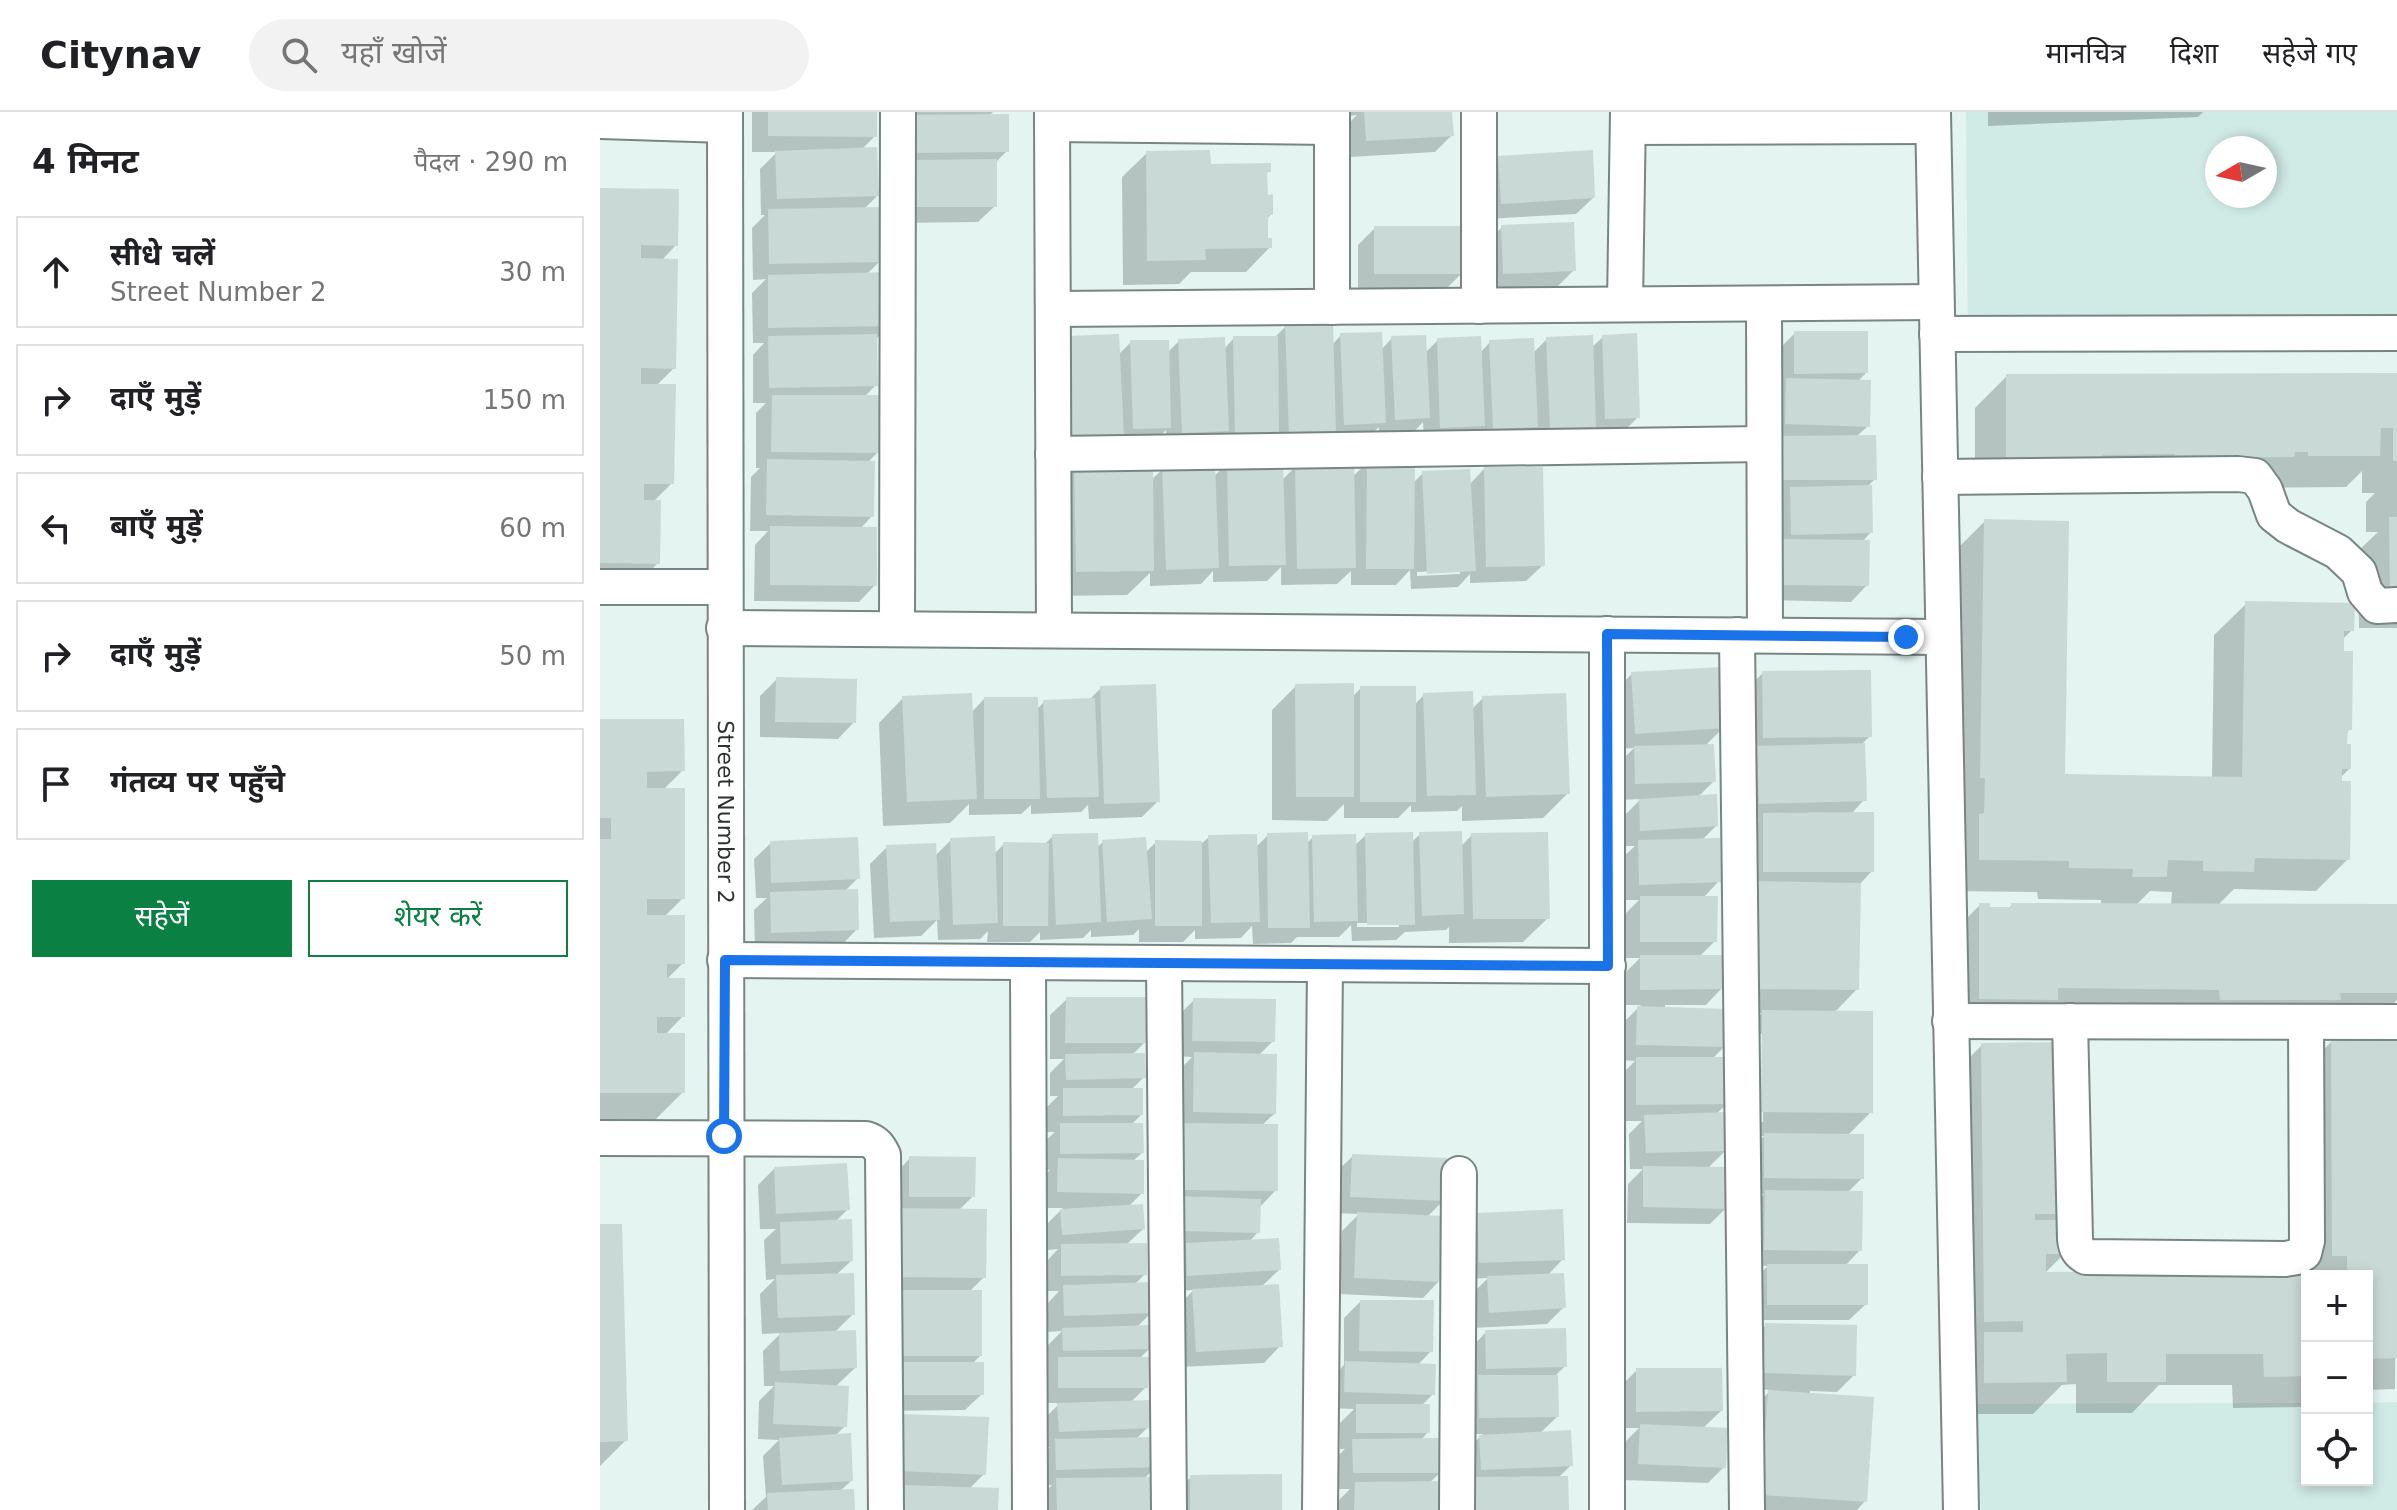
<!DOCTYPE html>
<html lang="hi">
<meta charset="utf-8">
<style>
body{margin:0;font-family:"DejaVu Sans","Noto Sans Devanagari",sans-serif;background:#f2f2f2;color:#202124}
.controls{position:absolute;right:24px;bottom:24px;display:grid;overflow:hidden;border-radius:0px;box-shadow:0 4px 12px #0003}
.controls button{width:72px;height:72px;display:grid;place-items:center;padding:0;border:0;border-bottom:2px solid #e0e0e0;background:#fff;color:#202124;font:40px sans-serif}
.compass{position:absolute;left:1605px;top:24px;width:72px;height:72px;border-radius:50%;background:#fff;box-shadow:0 4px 12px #0003;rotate:261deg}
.stop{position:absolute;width:24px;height:24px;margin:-18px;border:6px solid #1a73e8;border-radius:50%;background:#fff}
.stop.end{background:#1a73e8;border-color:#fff;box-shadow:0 2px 8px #0008}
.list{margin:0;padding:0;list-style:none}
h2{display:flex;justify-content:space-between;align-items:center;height:104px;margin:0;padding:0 32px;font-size:34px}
h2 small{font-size:26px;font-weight:400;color:#757577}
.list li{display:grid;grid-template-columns:52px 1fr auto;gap:24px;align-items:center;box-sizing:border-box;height:112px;margin:0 16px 16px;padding:0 16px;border:2px solid #e0e0e0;border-radius:0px}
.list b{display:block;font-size:30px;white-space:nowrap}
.list p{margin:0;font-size:26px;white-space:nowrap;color:#757577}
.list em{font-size:26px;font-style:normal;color:#757577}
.actions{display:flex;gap:16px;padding:24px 32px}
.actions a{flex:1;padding:18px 0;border:2px solid #0b8043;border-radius:0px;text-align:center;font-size:28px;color:#0b8043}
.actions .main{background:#0b8043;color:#fff}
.icon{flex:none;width:44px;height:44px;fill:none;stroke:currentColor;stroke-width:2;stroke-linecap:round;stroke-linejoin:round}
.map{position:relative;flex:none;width:1797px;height:1398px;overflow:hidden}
header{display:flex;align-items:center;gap:48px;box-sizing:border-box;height:112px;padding:0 40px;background:#fff;border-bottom:2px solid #e0e0e0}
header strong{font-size:38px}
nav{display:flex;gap:44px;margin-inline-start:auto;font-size:28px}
.search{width:560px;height:72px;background:#f2f2f2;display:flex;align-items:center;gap:20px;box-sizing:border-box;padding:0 28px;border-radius:44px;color:#757577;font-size:30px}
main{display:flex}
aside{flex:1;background:#fff}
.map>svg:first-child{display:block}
.built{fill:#d0eae6;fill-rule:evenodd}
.shadow{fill:#0003;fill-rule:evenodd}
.building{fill:#c8d9d6}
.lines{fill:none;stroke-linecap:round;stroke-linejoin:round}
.street-casing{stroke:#768683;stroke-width:38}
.street{stroke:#fff;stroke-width:34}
.route{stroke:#1a73e8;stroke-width:10}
.labels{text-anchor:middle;stroke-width:7;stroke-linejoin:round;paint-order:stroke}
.street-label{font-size:22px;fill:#2c3231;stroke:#f8fffe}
</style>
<header>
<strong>Citynav</strong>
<div class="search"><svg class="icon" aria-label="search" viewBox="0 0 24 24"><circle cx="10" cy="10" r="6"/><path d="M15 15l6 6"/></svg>यहाँ खोजें</div>
<nav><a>मानचित्र</a><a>दिशा</a><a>सहेजे गए</a></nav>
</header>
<main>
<aside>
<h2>4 मिनट<small>पैदल · 290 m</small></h2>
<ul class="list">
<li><svg class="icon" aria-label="ahead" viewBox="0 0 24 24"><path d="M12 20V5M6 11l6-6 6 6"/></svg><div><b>सीधे चलें</b><p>Street Number 2</p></div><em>30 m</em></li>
<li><svg class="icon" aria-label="right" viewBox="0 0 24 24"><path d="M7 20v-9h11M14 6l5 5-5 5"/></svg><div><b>दाएँ मुड़ें</b></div><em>150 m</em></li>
<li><svg class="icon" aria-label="left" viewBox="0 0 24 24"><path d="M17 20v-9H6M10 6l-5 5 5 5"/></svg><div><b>बाएँ मुड़ें</b></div><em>60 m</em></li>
<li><svg class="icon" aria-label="right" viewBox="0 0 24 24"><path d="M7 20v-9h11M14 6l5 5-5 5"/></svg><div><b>दाएँ मुड़ें</b></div><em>50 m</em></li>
<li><svg class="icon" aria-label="arrive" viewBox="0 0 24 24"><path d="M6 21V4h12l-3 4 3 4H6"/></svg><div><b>गंतव्य पर पहुँचे</b></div></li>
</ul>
<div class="actions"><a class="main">सहेजें</a><a>शेयर करें</a></div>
</aside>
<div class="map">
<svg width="1797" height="1398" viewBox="0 0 1797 1398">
<rect width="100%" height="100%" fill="#e3f4f1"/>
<path class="built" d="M1366,0H1797V223L1368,224ZM1617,36H1665V84H1617Z
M1797,1290V1398H1381L1374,1292L1707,1291V1368H1767V1291Z"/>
<path class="shadow" d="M152,0H275V24L261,38L277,84L263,98L280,149L266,163L290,213L275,228L276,273L264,285L278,340L267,351L272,404L260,417L275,473L259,490L154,489L155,433L168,419H150L151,365L160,356H156V301L166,291H153V243L164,231H153L152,181L166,167L153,168L152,116L165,103H161L160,57L177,40H152Z
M304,0H393L389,4L407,39L395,51V94L378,110L292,111Z
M749,0H850L852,23L835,40L750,45L748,12L757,3L749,4Z
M1388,0H1603L1598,5L1388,14Z
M547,41L609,54L669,59L665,63L666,85L671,102L666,108V128L670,135L646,160H591L579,172L523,173L522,65Z
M899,46L993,86L976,102L885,107L882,62Z
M0,78L76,133L61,149L74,256L56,274L72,371L53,390L58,451L26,483H0Z
M902,115L974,158L958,174L887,177L886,132Z
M775,116L862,161L846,177L758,178V133Z
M686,214L732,233L741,223L781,238L792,226L825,241L838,228L880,241L890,230L933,241L947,227L991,236L1003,225L1038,305L1022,321L934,332L933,318L920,331H824L823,310L812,322L779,324V315L767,326L566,336V318L553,331L457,343L453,242L518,243L531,230L567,241L579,229L624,237L634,226H674Z
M1195,221L1266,261L1257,270L1268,314L1256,325L1275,367L1267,375L1271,420L1262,430L1267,473L1251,490L1164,488L1175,393L1184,384H1161L1178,238Z
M1797,263V516H1759L1758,439L1778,420H1766V390L1775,381H1762V359L1746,375L1375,378V296L1407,264Z
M768,350L813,371L823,361L869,373L884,357L943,453L926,469L870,471V462L858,475L811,477L810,458L796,473H751V459L737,472L681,473V455L667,469L613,470V459L601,472L550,474V461L527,483L452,484L451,380L475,355L551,368L563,357L613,365L628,351L682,368L696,354L752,365ZM860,458V462L817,464V460Z
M1385,409L1463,664L1612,666L1614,523L1646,492L1752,518L1742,528L1750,617L1746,621L1749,657L1740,666L1748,747L1716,779L1634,777L1618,793L1797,794V888L1773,912L1348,919V825L1380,793L1388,797H1407L1412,793H1501V788L1438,787L1437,780L1348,779L1353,441ZM1550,779L1572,780L1571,793H1536Z
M1163,561L1270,624L1260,634L1264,688L1251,702L1272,759L1259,773L1257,877L1234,901L1271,1000L1247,1024L1262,1066L1247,1081L1260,1138L1245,1154L1266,1192L1249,1208H1151V1170L1168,1154L1148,1153L1149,1096L1164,1082H1148L1149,1039L1164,1024H1137L1138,925L1162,901H1133L1139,728L1159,707L1143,708L1138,585ZM1159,922H1164L1163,1010H1159Z
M1032,562L1124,615L1105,634L1114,669L1098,685L1116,714L1102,728L1119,769L1103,786L1115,829L1099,845L1122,876L1106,893H1065V897L1124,935L1112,947L1127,992L1116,1002L1126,1038L1107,1057L1126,1096L1110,1112L1027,1111L1028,1072L1043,1057H1030L1029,1022L1042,1009H1020V964L1035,949L1021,948L1022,912L1041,893H1024V862L1040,846H1024V803L1039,788H1023L1022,746L1035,734H1025L1023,705L1041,687L1019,688L1018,652L1034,636L1019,637L1015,578Z
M177,567L254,610L238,627L160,625V584Z
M696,574L752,585L761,576L814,593L824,583L871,598L883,586L968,681L943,706L862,709V694L857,699L811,700V693L798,706H744V692L727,709L672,708V598Z
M501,576L558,689L542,705L489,707L488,693L481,700L431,702V693L421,702L369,703V692L350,711L283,714L279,611L303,586L371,601L384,587L437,597L444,590L489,588Z
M0,609L83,658L63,678L83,786L64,805L83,851L66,868L83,904L65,923L83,980L51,1012H0Z
M820,722L860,735L872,723L948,806L923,830L849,831V815L846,818L805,820L796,828L752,829L751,813L739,825H697L691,831L653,832L652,814L641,826L595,827V818L583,830H539V817L533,823L491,825V818L483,826L440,828V820L430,830H387L388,819L380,827L338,828L337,808L321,824L274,826L270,752L287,735L335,744L351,728L393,743L404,732L444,733L453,724L496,736L503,730L545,741L556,730L600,733L609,725L656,735L668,723L706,732L713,725L754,734L766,723L811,731ZM757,811H799V815H757Z
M171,731L258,766L244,780L257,817L241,834L155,837L154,798L167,786H156L154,747Z
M467,887L545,930L532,943L544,965L531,978L541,1003L531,1013L542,1041L532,1050L542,1081L528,1095L543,1117L526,1133L545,1162L535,1172L552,1200L536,1216L550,1236L539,1247L546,1275L531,1290L548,1315L536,1327L556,1354L544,1367L553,1398H441V1384L452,1373H441L440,1346L450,1335H443L442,1309L460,1291H442V1263L448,1258L447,1234L462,1219L448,1220L447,1192L459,1179H445L446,1150L458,1137L446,1138L444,1115L463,1096H442V1065L450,1058H445L444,1030L455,1020H447V995L458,984H450V961L464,947H450V903Z
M594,888L673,929L659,943L675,1001L661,1014L676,1078L659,1096L658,1120L649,1130L679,1158L661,1175L680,1234L664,1251L580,1255L576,1195L594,1178L572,1179L570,1150L585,1135L561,1134L578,959L592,945L576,944L577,905Z
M1731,930H1797L1795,1277L1767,1278V1164H1707V1290L1702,1295L1633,1296L1632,1273H1559L1532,1301H1476V1272L1462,1273L1433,1302H1353L1350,965L1382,933L1463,932L1465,1141L1444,1162L1701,1160L1699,962Z
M753,1044L844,1088L827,1105L839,1169L823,1186L739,1182L742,1119L759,1102L734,1101L736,1060Z
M310,1046L373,1084L359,1098L384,1165L369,1180L380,1244L372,1252L382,1282L365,1298L275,1299L290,1189L267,1188V1122L294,1063Z
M175,1056L248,1097L235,1110L251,1149L236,1163L253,1202L234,1221L255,1256L235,1275L245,1314L235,1324L251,1369L240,1379L253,1398H152L166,1385L163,1344L179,1328L158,1327L159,1289L174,1274H164L163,1239L181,1221L162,1222L160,1182L175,1167L166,1168L164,1128L176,1117H160L158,1073Z
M877,1103L963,1147L947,1164L964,1195L947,1212L873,1216L871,1183L888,1166L863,1167L861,1119Z
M0,1114L26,1328L0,1354Z
M760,1190L831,1239L817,1254L833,1282L821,1294L828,1320L821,1328L841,1360L829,1371L843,1398H739V1388L750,1377H737V1345L745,1337H740V1311L754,1297L728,1296L729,1268L744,1253V1206Z
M1166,1213L1254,1263L1237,1280L1210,1279V1283L1265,1389L1257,1398H1138L1144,1305L1171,1278L1149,1277L1150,1229Z
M886,1220L965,1254L956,1263L957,1305L939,1322L971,1353L958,1366L967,1398H860L863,1341L883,1322H863L870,1237Z
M1037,1258L1121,1299L1102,1317L1124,1355L1108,1371L1023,1368L1024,1331L1039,1316H1021L1020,1275Z
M285,1320L384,1362L368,1378L396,1398H288V1392L304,1376L284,1375Z
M591,1365L680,1398H566V1390Z"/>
<path class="building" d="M168,0H277V25L168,24Z
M764,0H852L854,24L766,29Z
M409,2V40L312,41L311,3Z
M277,35L279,84L177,87L175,39Z
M610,38L611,52L671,51V60H667L668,83L673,82V103H668V126H672V136L605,137L606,148L547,149L546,39Z
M993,38L995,86L901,92L898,44Z
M397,47V95H307V48Z
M0,76L79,77L78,134L41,133V146L78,147L76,257L41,256V272H76L74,372H44V388H61L60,452L0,451Z
M281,95L282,150L169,152L168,97Z
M974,110L976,159L903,162L901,113Z
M774,114H864V162H774Z
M291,160L292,214L168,216V163Z
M733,210L736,321L689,323L685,212Z
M1194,219H1268V261L1194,262Z
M782,220L786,311L744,313L740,221Z
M1037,221L1040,306L1005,307L1002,223Z
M277,222L278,274L169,276L168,224Z
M519,222L524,325L472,327L468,224Z
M826,223L830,306L795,308L791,224Z
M993,223L996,315L950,316L946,225Z
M633,224H678L679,324L635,325Z
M881,224L885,314L840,316L837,226Z
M625,225L629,319L582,321L578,227Z
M934,226L938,315L893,317L889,228Z
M530,228H569L571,316L533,317Z
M1797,261V349H1793V316H1781L1780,344H1708V340H1695L1694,345L1575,346V342L1503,343V346H1406V262Z
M1186,266L1271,268L1270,315L1185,312Z
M172,283H281L280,341L171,340Z
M1276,323L1277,368H1177L1176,324Z
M167,347L275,349L274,405L166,403Z
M683,348L686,453L629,454L627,349Z
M767,348H815L814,457H766Z
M754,350L756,456L697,457L695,352Z
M615,352L619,456L566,458L562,355Z
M474,353H553L554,459L476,460Z
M884,355H943L945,454L886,455Z
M870,357L876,459L827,462L822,359Z
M1272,373L1273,421L1191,423L1190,375Z
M1789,405H1797V485H1790Z
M1384,407L1469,409L1465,662L1642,665L1645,489L1755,491L1754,519H1744V539H1753L1752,618H1748L1747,632H1751V657H1742V669H1751L1750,748L1655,746L1654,760L1603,759V749L1568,748L1567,765H1532L1533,757L1469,756V749L1379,748V702L1384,701L1385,666H1380Z
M170,414L277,415V474L170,473Z
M1180,427L1270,428L1269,474L1179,473Z
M1122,555L1126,616L1035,622L1031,560Z
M1271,558L1272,625L1163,626L1162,559Z
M176,565L257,567L256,611L175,610Z
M754,571V685H696L695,572Z
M556,572L560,690L504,692L500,574Z
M760,574H816V690H760Z
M873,579L876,683L827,684L823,581Z
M372,581L377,687L307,690L302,584Z
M966,581L970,682L886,685L882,584Z
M384,585H438L440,687H384Z
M495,586L499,685L447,686L443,588Z
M0,607H84L85,659L47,660V676H85V787H47V803H85V852H67V866H85V905H57V921H85V981H0V727H11V706H0Z
M1265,631L1267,689L1159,692L1157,634Z
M1114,632L1116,670L1035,672L1034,634Z
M1117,682L1118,714L1040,719L1039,687Z
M1274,700V760H1163V701Z
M862,719L864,802L822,804L819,720Z
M708,720L710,816H668L667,721Z
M813,720L815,813H767L765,721Z
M948,720L950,807H873L871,721Z
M498,721L501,810L456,813L452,722Z
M657,722L660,810L611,811L608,723Z
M756,722L758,809L714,810L712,723Z
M395,724L398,811L353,813L350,726Z
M258,725L260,767L171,771L170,729Z
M546,725L552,807L507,810L502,728Z
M1120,726L1121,770L1039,773L1038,728Z
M555,728L602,729V814H555Z
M403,730L449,731L448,814H403Z
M336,731L340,808L290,810L286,733Z
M1158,769L1261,771L1259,878L1156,877Z
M258,777L259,818L171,821L170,780Z
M1040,784H1118L1117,830H1040Z
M1379,791H1390V795H1411V791L1797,792V881H1740L1741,888H1620L1619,878L1458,876V888L1379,887Z
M1040,843H1124V877L1040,878Z
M466,885H547V931H465Z
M593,886L676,887L675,930L592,929Z
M1037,894L1127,897L1126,935L1036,933Z
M1162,898L1273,899V1001L1161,1000Z
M1731,928H1797V1246L1767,1247V1164H1707V1264L1664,1265L1663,1242H1566V1270H1507V1241L1466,1242L1467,1270L1384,1271V1220H1423V1209L1384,1210L1381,931L1465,930L1467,1102H1435V1108H1466L1467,1142H1446V1160L1747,1158V1144H1732Z
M594,940L677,942L676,1002L593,1000Z
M545,941L546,966L466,968L465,942Z
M1036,945H1129V992L1036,993Z
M463,976H543V1003L463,1004Z
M1127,1000L1128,1039L1046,1041L1044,1003Z
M460,1011H543L544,1041L460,1042Z
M583,1011L678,1012V1079L582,1078Z
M1164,1021L1264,1022V1067L1164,1066Z
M752,1042L847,1046L846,1089L750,1085Z
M309,1044L376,1045L375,1085H309Z
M458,1046L544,1048V1082L457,1080Z
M247,1051L250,1098L176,1102L174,1055Z
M1043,1054L1128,1055V1097L1043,1095Z
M1165,1078L1263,1079L1262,1139L1164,1138Z
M578,1084L661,1087L660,1121L577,1119Z
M543,1092L545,1117L462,1123L460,1097Z
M291,1096L387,1097L386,1166L290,1165Z
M963,1097L965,1148L879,1151L877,1101Z
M757,1100L844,1104L841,1170L754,1166Z
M252,1107L253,1149L181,1152L180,1110Z
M0,1112H22L28,1329L0,1330Z
M679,1126L681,1158L587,1164L586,1131Z
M547,1131V1163L461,1164V1132Z
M1167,1152H1268V1193H1167Z
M254,1161L255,1203L178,1206L176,1163Z
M964,1161L966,1196L889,1201L887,1164Z
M553,1170L554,1201L464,1204L463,1173Z
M679,1172L683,1235L596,1240L592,1177Z
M298,1178H382V1244H298Z
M760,1188H834L833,1240L759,1239Z
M1165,1211L1257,1213L1256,1264L1164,1261Z
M551,1213L552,1237L463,1239L462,1216Z
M966,1216L967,1255L886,1257L885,1218Z
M256,1218L257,1256L180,1259L179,1221Z
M458,1245H549L548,1276H458Z
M745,1249L836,1252L835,1283L744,1280Z
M291,1250H384V1283H291Z
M1036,1256H1122L1123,1299L1036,1300Z
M878,1263H958L959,1305L879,1306Z
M175,1270L249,1274L247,1315L173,1312Z
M1168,1278L1274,1285L1267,1390L1161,1383Z
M550,1288V1316L459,1320L457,1291Z
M756,1292H830V1321H756Z
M301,1302L389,1305L386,1363L299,1359Z
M1040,1312L1128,1316L1126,1356L1038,1352Z
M971,1318L973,1354L881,1358L879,1323Z
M251,1321L253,1369L182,1373L179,1326Z
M557,1325L558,1355L456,1358L455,1327Z
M843,1326V1361H753L752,1327Z
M682,1362V1398H590V1363Z
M968,1364L969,1398H876L875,1365Z
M556,1365V1398H457L456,1366Z
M846,1369L845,1398H754L755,1370Z
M303,1373L399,1376L398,1398H303Z
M254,1377L255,1398H168L167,1381Z"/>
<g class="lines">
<defs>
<g id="street">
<path id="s1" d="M125,0L127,1398"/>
<path d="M452,0L454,518"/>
<path d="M1333,0L1361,1398"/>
<path d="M0,9L125,13"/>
<path d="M452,12L732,15"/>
<path d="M1028,15L1333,14"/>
<path d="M1025,192L1028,0"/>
<path d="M1164,192L1165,523"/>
<path d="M879,194V0"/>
<path d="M732,195V0"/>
<path d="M453,197L1336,190"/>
<path d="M1337,222L1797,221"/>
<path d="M453,342L1164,332"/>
<path d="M1340,365L1638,362L1655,364L1665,378L1674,403L1688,414L1738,440L1759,460L1765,480L1777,494L1797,493"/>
<path d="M0,475H124"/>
<path d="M124,516L1343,525"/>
<path d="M297,517L298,0"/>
<path d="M1137,523L1147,1398"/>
<path d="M125,848L1008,854"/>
<path d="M428,851L430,1398"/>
<path d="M564,851L569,1398"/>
<path d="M1350,909L1797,910"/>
<path d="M1470,909L1475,1127C1476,1136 1478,1140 1486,1145L1685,1147L1697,1145L1704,1141L1707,1129L1706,910"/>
<path d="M0,1026L266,1027C276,1030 279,1035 283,1043L286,1398"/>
<path d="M720,1398L725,852"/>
<path d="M857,1398L859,1062"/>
<path d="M1007,1398V522"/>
</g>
</defs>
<use href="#street" class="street-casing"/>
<use href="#street" class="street"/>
</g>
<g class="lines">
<path class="route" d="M124,1024L125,848L1008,854L1007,522L1306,525"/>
</g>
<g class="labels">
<g class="street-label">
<text dy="8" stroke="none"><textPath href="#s1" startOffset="700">Street Number 2</textPath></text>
</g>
</g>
</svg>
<div class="controls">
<button>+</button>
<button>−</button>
<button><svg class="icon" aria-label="locate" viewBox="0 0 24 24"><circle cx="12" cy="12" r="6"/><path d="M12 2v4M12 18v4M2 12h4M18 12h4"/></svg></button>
</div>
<svg class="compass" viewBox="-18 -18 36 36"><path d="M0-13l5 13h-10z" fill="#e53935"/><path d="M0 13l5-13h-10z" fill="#757577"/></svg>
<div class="stop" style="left:124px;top:1024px"></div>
<div class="stop end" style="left:1306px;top:525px"></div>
</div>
</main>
